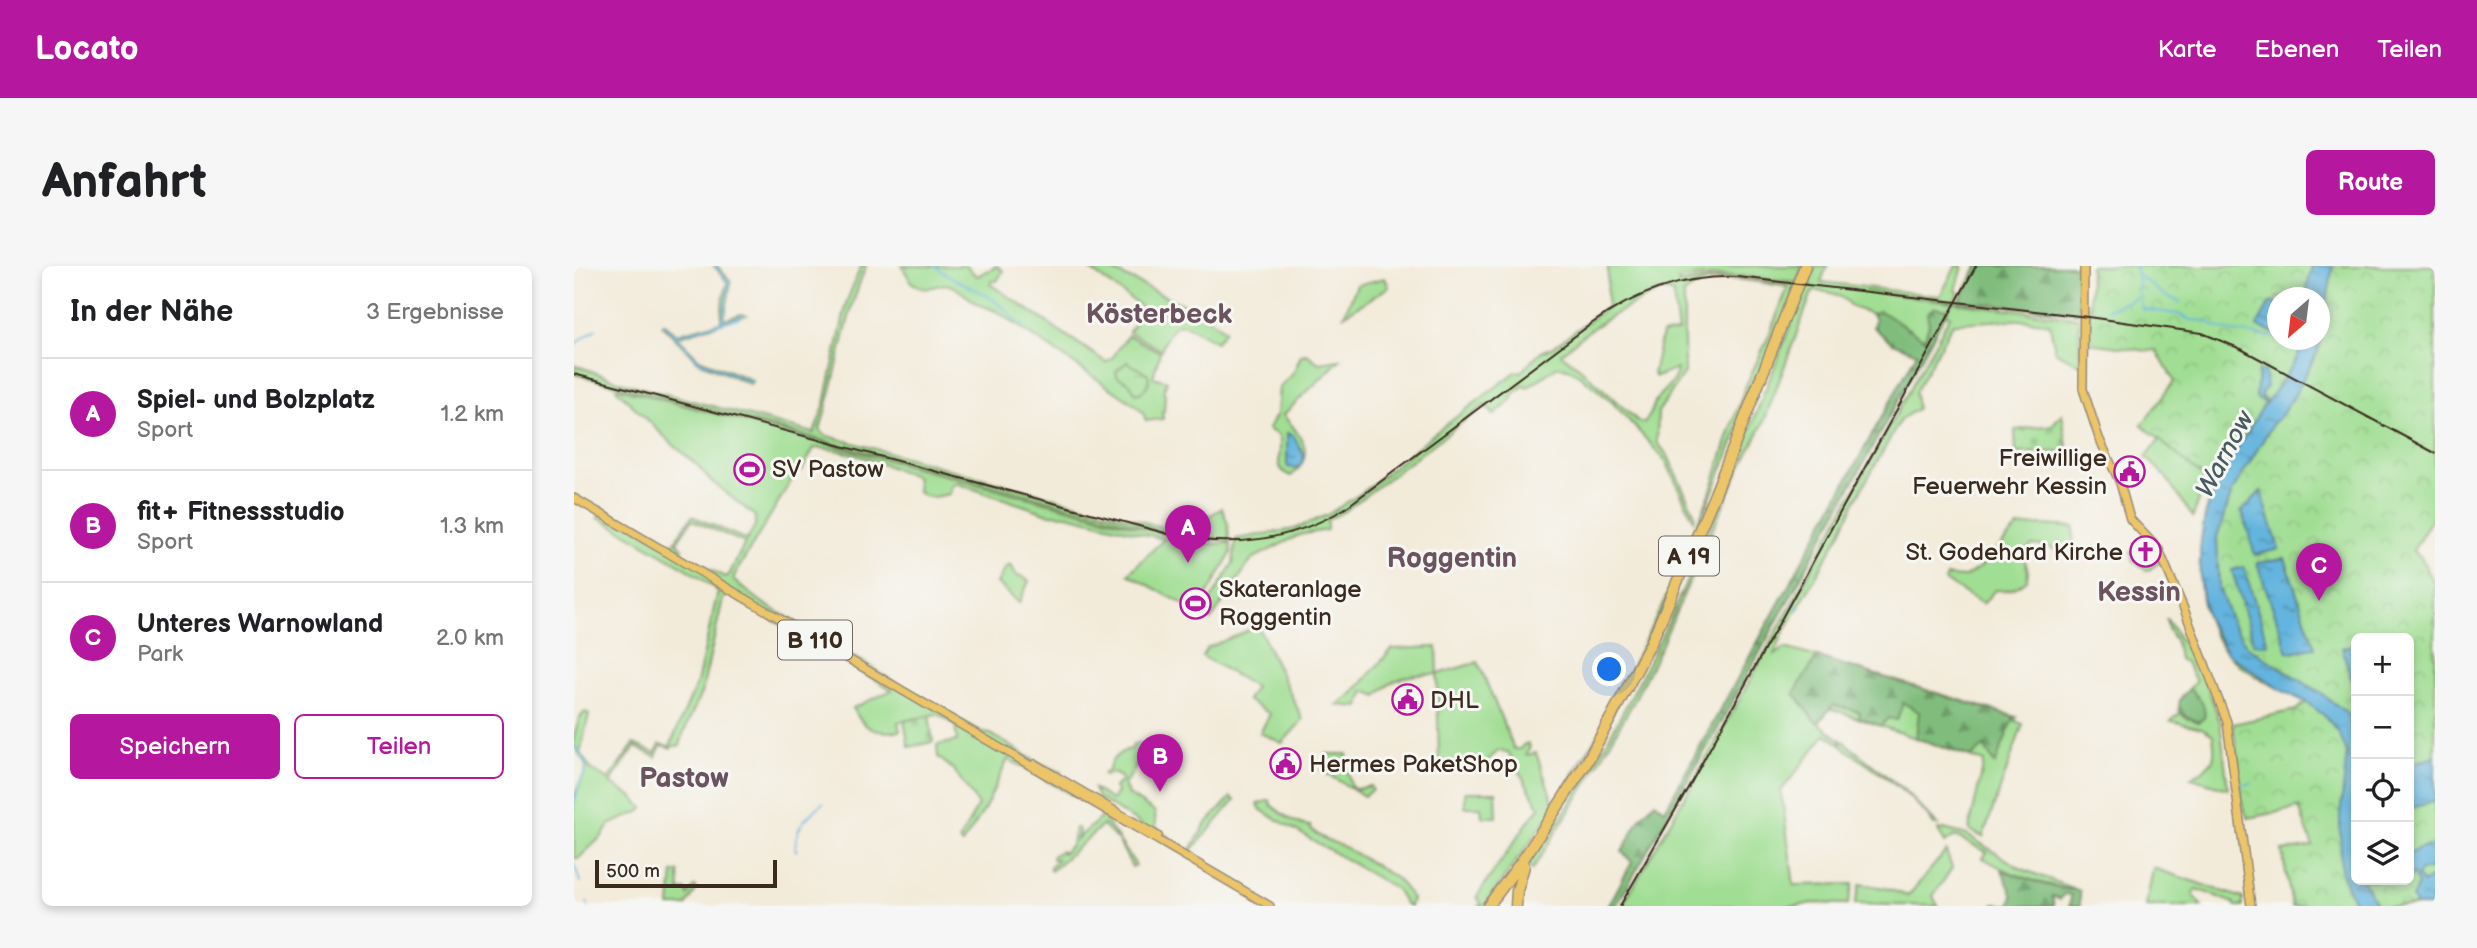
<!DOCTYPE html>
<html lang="de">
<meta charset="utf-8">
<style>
body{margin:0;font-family:"Balsamiq Sans",sans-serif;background:#f6f6f6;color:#202124}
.controls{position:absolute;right:21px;bottom:21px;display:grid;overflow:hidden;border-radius:10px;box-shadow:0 4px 10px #0003}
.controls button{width:63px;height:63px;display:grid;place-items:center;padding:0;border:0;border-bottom:2px solid #e0e0e0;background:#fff;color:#202124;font:35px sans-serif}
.compass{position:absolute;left:1693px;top:21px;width:63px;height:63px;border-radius:50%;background:#fff;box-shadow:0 4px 10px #0003;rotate:208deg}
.scale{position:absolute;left:21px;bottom:18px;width:182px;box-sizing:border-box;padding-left:7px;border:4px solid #3b2a1e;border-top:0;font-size:19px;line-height:24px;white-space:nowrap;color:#3b2a1e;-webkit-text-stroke:5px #f6f6f2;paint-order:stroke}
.you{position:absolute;left:1036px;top:404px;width:24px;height:24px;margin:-18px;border:5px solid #fff;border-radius:50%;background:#1a73e8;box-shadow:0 0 0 10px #1a73e833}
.badge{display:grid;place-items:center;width:46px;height:46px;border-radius:50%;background:#b5179e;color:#fff;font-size:23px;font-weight:700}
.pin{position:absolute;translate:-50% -58px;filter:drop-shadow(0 2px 4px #0008)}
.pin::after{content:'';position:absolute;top:37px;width:24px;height:21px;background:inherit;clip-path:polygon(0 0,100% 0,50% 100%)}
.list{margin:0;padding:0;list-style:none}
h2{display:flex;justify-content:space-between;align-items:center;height:91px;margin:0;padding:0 28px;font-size:30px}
h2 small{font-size:23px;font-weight:400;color:#757577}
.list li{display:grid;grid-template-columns:46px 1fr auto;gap:21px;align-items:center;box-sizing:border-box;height:112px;padding:0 28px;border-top:2px solid #e0e0e0}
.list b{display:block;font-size:26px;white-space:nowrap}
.list p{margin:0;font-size:23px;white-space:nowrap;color:#757577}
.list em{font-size:23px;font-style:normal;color:#757577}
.actions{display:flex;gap:14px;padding:21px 28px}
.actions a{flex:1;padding:16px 0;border:2px solid #b5179e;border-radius:10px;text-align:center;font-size:24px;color:#b5179e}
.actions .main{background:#b5179e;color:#fff}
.icon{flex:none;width:38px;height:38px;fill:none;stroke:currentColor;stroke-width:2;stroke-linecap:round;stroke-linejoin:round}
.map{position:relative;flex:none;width:1861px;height:640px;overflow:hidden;border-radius:10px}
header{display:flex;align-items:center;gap:42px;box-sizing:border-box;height:98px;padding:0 35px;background:#b5179e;color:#fff}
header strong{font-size:33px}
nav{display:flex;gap:38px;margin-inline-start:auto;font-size:24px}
.intro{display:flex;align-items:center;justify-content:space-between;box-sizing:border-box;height:168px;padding:0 42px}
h1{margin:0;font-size:49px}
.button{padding:18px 32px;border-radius:10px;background:#b5179e;color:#fff;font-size:24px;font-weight:700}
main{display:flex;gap:42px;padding:0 42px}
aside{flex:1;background:#fff;border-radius:10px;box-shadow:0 4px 10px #0003}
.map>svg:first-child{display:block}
.green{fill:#a0de93;stroke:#6e8458;stroke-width:2;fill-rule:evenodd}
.forest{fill:url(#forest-firs);stroke:#5e744e;stroke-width:2}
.wetland{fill:url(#wetland-marsh);stroke:#6e8458;stroke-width:2}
.cemetery{fill:url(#cemetery-stones);stroke:#6e8458;stroke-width:2}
.park{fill:url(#park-crowns);stroke:#6e8458;stroke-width:2;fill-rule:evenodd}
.water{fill:url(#water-ripples);stroke:#506f7e;stroke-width:2}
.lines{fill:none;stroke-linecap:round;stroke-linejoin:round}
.stream{stroke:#64b4de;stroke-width:2}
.major-casing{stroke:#978a7c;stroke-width:10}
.highway-casing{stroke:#978a7c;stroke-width:13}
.major{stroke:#ecc569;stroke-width:7}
.highway{stroke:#ecc569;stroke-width:10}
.rail{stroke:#3b2a1e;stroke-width:2}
.labels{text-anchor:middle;stroke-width:6;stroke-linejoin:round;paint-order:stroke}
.shield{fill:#f6f6f2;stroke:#73675e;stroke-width:2}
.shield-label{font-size:23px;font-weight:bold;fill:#3b2a1e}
.poi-label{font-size:24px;fill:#3b2a1e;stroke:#f6f6f2;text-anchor:start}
.water-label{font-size:26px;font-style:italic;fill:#495a61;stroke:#f6f6f2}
.quarter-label{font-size:28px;font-weight:bold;fill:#6b5360;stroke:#f6f6f2}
</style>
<header>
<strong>Locato</strong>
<nav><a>Karte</a><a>Ebenen</a><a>Teilen</a></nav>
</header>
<div class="intro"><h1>Anfahrt</h1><a class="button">Route</a></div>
<main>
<aside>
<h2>In der Nähe<small>3 Ergebnisse</small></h2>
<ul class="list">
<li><span class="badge">A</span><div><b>Spiel- und Bolzplatz</b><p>Sport</p></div><em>1.2 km</em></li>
<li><span class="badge">B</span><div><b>fit+ Fitnessstudio</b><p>Sport</p></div><em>1.3 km</em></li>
<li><span class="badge">C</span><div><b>Unteres Warnowland</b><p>Park</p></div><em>2.0 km</em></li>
</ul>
<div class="actions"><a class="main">Speichern</a><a>Teilen</a></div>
</aside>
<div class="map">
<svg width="1861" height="640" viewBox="0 0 1861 640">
<defs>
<pattern id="forest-firs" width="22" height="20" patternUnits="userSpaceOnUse" patternTransform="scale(1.75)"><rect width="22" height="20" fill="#80bd7d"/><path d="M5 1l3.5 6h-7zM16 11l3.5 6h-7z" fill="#6a9a66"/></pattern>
<pattern id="wetland-marsh" width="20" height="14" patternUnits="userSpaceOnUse" patternTransform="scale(1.75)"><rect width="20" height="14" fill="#a0de93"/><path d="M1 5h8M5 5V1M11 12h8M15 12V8" fill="none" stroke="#8bbf7e"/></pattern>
<pattern id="cemetery-stones" width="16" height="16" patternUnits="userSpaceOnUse" patternTransform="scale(1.75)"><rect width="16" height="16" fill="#a0de93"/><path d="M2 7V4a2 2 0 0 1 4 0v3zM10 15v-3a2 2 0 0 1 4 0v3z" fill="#8bbf7e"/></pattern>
<pattern id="park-crowns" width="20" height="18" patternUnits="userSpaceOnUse" patternTransform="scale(1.75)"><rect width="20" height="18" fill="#a0de93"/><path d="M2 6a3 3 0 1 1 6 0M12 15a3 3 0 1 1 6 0" fill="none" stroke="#8bbf7e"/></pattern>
<pattern id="water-ripples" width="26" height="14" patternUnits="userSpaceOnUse" patternTransform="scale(1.75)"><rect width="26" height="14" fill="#64b4de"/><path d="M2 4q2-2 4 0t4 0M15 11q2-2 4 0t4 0" fill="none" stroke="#5493b3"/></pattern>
</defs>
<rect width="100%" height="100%" fill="#f6f6f2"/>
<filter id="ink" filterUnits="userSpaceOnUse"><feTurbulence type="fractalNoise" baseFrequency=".0143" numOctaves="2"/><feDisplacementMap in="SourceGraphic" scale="14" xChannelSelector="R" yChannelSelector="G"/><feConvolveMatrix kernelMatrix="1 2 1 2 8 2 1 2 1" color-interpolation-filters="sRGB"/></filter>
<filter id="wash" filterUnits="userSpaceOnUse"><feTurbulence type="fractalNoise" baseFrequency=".00686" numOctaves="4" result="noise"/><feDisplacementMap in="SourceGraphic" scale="28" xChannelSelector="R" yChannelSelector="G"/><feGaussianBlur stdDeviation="1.57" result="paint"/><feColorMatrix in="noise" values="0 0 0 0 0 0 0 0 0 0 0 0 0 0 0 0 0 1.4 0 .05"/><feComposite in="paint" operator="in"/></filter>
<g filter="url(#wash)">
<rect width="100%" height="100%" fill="#f3ebda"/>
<path class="green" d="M140,0H143L157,16L150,54L167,48L172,49L103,71L125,93L175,113L178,115L176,118L125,96L88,59L90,57L103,68L147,56L149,34L154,17Z
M287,0H292C270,53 264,109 246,163L250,169L603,265L614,263L648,242L654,258L655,275L607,270L0,108L1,99L50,117L240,167L251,137L273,35Z
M328,0H392L403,10L423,0L429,5L423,15H418L416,18L532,96L539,91L554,69L586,86L579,111L593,115L589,126L591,127L590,145L588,146L589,153L572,155C569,142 556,136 545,128L422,45L404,38L379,20L370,18L351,23L338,17Z
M511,0H529L631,49L651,64L642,76C610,60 603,43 587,84L555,66L569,42Z
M1034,0H1228L1223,16C1182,11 1144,6 1104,14L1105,18C1144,7 1185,15 1224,19L1100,320L1044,436L981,542L910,640H905L907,638L903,630L956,553L966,542L934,486L924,485L911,497C895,494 881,498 865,497L863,408C838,409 820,409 803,430L791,425L785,441L763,439L778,428L818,383L863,381L864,408L904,396L940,483H946L949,479L954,477L956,481L952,489L962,487L980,538L1026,465L1093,329L1135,230L1169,126L1193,74L1214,21C1181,16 1137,3 1110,28V107L1084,146L1083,176L1094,190L1121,249L1120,255L1092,195L1039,137L1008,111L993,102L984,100L953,122L950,119L939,129L938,134L920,149L911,139L771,245L753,254V264L725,269L678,293L637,354L629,347L659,297L662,273L721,263L753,249L789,226L857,170L943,105L947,106L966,86L979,81L1033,41ZM1086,25H1094L1099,28L1104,66L1088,68L1079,108L1082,111L1103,103C1102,116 1092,121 1084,131C1077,140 1079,150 1070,156H1065L1006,102L987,88C1018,58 1048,44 1086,25Z
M1241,0H1253L1247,16L1366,30L1382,0H1389L1382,24L1385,27L1381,35L1290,25L1505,52L1506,99L1481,85L1476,59C1455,49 1404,57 1379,57L1341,126L1343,143L1327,153L1282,233L1267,266L1208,370L1201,389L1211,382L1243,391L1443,451L1441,455L1449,458L1409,571L1395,564L1410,496L1255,442L1245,457L1267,474L1265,478L1252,468L1207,525L1220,619L1279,618L1274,638L1238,637L1223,640H1048L1137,485L1376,50L1372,48L1374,43L1355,58L1351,73L1306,45L1298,48L1277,41C1268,28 1255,25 1240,25L1237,29L1189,158L1165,204L1087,380L1060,435L1013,517L958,604L953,601C1080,425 1154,219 1232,19L1238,20L1234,17Z
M811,12L815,21L770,49L783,19Z
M733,88L745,97L766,94L709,149C727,170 744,188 717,210C696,201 710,189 705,170L694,163L703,148L705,122L720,106L727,89Z
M44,122L613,274L641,278L656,277L657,287L624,345H622L554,308L590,273L494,249L475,248L382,217L377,221L376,228C362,230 357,235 344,226L342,210C310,200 274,182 240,182L228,204L223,205L160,310V315L189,337L302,403V405L409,467L417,468L463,496L487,506L484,508L437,486L499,530L434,493L410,544L388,578L385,575L404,539L380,504L364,491L363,479L383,475L381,459L363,448L324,456L326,465C302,468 290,464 279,442L318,424L256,387L241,383L230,371L154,329L149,333L128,425L109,468L106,480H98L97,482L87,479L82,491L61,481L36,517L59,531L69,542L67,545L35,559L29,569L5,592H0V530L12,503L11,497L0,480V469L6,451L11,446L15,448L6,487L17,503L34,514L60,478L81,487L86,478L96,480L123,417L144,325L115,304L27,253H24L27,241L96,282L118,250L173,274L181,260V250L137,215L124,200L95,175L42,123ZM118,254L171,277L155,309L151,311L107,289L109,283L103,276Z
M1596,161L1640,220L1628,222L1619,251L1591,210L1572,191Z
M1467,259L1500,261L1498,293L1475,281L1458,279L1449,287L1454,305L1453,314C1442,323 1435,325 1421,324L1409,338L1371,315L1373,310L1391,311L1407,300L1444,261Z
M437,299L443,310H447L455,315L445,337L423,317L432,301Z
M1592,352L1619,393L1624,395L1646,456L1654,523L1617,512C1639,497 1643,497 1639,469L1628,462L1597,455L1606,447L1614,453L1619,425L1615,423L1622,415L1612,397L1605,393L1602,376L1594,363Z
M684,360L729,454L708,477L686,467L696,448L673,434L681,421L628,390L633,382Z
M1269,475L1331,525L1364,559H1360C1340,528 1296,501 1266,479Z
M565,477L573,482V484L550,519L555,529L581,546L582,561L615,587L631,559L657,531L661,534L619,583L617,588L620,592L603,584L581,567L524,532L520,523L538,534L543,526L540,521L548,515L547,511L539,507L530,510L529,508L535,504C536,493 547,484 558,483L559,478Z
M752,488H773V502L777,521L783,523L796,520L798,524L790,530L748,505Z
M891,526H922L923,551H908L907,541H891Z
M696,534L697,539C709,548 721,559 736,560C742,573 762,576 772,582C788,592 805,601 820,611C828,616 833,626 838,633L836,640L831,638L822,623L687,544L684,538Z
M514,535L535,549L532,555L562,599L558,601L545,576L529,559L477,605L475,603L483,593H478L479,589L487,585L489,587L498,578L501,562H504L505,566L503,573L531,548L511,537Z
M1370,563L1393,569L1448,603L1506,625V640L1503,624C1469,619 1438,610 1409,592L1413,586L1381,570L1371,577L1364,564Z
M1372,585L1378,602L1359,630L1364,640L1281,638L1286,618L1311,622L1334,630Z
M1579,602L1669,632V640H1661L1660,637L1623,623L1619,628L1628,640H1572Z
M105,606L106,625L112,624L114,629L121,620L123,623L112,640H96L99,607Z"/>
<path class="forest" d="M1404,0H1505V47L1385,35Z
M1361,41L1374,43L1148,455L1042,640H1032L1035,639L1058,596L1048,586L1066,552L1081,536L1091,544L1343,87L1318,77L1299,61L1301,54L1298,48L1306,45L1351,73L1355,58L1353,47Z
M1243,391L1440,451L1421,498L1410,481L1397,491L1342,472L1345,446L1329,437L1323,454L1314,452L1307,460L1285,452L1286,446L1259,439L1245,456H1242L1220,427Z
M1615,423C1626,431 1633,439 1630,452L1624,456L1606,447C1603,435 1607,431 1615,423Z
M1428,604L1471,619L1506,625V640H1496L1497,629L1490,628L1486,633L1478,630L1480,640H1420V638L1436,639L1439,630Z"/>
<path class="wetland" d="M553,96L574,108C577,117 571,126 562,128L555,117L543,110L542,105Z"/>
<path class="cemetery" d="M1488,148L1494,186L1442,187L1441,164L1478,159Z
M1570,272L1579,280L1588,295L1573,305L1559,295L1557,287Z
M355,450L359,476L335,481L330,455Z"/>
<path class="park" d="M1516,0H1861V247L1839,285L1847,291L1861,319V640H1718L1708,585L1739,580L1725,542L1674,552L1669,542L1659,458L1722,444L1732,436C1707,424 1668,406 1651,385C1613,339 1625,272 1640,220L1568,159L1600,115L1582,84L1574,85L1515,77ZM1703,32H1745V74H1703ZM1782,372H1835V614H1782Z"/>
<path class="water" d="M1738,0H1759L1745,83L1723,125L1706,151L1700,156L1658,226L1643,271L1645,322L1658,357L1674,381L1748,428L1773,447L1782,470V614H1789L1803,640H1782L1767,607L1766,551L1773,487L1765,467L1751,450L1732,436L1707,424L1653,387L1632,351L1626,314V279L1631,250L1640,220L1691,137L1682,132L1684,105H1690L1693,121L1687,127L1688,133L1693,136C1705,116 1724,97 1730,74H1745V32L1731,31Z
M1703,36V58L1701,59L1700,67L1683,60L1696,37Z
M713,167L720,170L730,190L728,198L721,203L714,201L713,198Z
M1687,225L1705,283L1681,289L1668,245Z
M1711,292L1741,382L1714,386L1683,297Z
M1670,301L1694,378H1680L1658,304Z
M1782,378V428L1768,382Z
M1861,488V535L1835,543V498L1858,492Z
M1861,579V602L1847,605L1843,610L1849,617L1861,610V640H1842L1838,633L1844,618L1839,608L1835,611V588L1845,582Z"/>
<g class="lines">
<path class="stream" d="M361,0C381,17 409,23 429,41C437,48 439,55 450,59
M1561,0C1566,14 1563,28 1568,43L1604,48L1617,54L1634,55C1645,69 1686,68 1703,71
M1566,11L1592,30L1606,36
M1534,43L1562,32
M89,57L124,94L177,116
M148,57L170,49
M101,70L149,56L155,17L141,0
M1,78L22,63
M1219,338L1226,342
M1665,520L1678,517
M0,540L5,518L13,502L2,481
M222,585C219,562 233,550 249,537
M0,597L6,616
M13,637L14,640"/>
</g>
</g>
<g filter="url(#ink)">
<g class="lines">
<defs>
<path id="major" d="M1510,0L1509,123L1525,172L1546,217L1556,253L1585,284L1610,343L1653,456L1677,640
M0,232L696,640
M461,498L584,570"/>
<path id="highway" d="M914,640L950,592L1013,496L1077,377L1141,228L1231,0
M942,640L943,625L950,600"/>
</defs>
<use href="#major" class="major-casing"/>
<use href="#highway" class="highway-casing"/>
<use href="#major" class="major"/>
<use href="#highway" class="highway"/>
<path class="rail" d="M0,108L602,270C660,282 719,274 770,243L1017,58C1062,26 1109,9 1164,11L1514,51L1628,67L1667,83L1861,187
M1046,640L1118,515L1402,0"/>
</g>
</g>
<defs>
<symbol id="stadium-ring" viewBox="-11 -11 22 22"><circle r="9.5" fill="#f6f6f2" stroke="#b5179e" stroke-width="1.5"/><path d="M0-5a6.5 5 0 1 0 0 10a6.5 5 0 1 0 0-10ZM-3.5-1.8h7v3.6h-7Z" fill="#b5179e"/></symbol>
<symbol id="civic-ring" viewBox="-11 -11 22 22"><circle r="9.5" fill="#f6f6f2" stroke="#b5179e" stroke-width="1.5"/><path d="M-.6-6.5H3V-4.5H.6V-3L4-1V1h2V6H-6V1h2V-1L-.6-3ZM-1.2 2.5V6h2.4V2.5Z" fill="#b5179e"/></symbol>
<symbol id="church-ring" viewBox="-11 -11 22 22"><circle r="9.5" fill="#f6f6f2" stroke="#b5179e" stroke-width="1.5"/><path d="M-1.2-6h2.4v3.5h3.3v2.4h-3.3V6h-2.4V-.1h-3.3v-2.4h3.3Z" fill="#b5179e"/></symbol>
</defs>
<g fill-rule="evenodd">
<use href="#stadium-ring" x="158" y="186" width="35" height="35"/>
<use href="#civic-ring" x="1538" y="188" width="35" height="35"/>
<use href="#church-ring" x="1554" y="268" width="35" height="35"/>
<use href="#stadium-ring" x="604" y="320" width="35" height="35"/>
<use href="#civic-ring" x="816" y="416" width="35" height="35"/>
<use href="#civic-ring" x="694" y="480" width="35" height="35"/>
</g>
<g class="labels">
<g class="shield">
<rect x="1085" y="270.5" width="60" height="39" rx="5"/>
<rect x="204" y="354.5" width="74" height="39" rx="5"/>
</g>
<g class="shield-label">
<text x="1115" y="298">A 19</text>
<text x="241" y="382">B 110</text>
</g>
<g class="poi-label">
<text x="1533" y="200" text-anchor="end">Freiwillige<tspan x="1533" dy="28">Feuerwehr Kessin</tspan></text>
<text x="198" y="211">SV Pastow</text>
<text x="1549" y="294" text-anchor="end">St. Godehard Kirche</text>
<text x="645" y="331">Skateranlage<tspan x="645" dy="28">Roggentin</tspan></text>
<text x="856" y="442">DHL</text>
<text x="735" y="506">Hermes PaketShop</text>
</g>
<g class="water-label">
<text transform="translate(1650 188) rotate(-62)" y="9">Warnow</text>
</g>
<g class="quarter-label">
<text x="585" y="57">Kösterbeck</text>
<text x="878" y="301">Roggentin</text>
<text x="1565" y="335">Kessin</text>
<text x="110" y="521">Pastow</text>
</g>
</g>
</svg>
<div class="controls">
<button>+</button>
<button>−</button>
<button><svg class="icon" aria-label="locate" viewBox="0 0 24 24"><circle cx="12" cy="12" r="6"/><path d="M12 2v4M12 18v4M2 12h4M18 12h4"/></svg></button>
<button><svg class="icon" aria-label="layers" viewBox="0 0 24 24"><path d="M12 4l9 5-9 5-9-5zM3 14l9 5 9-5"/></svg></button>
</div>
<svg class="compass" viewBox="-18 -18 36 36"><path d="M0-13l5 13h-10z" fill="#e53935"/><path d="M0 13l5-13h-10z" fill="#757577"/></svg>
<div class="scale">500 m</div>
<div class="you"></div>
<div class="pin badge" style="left:614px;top:297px">A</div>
<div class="pin badge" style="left:586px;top:526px">B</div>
<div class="pin badge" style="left:1745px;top:335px">C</div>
</div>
</main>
